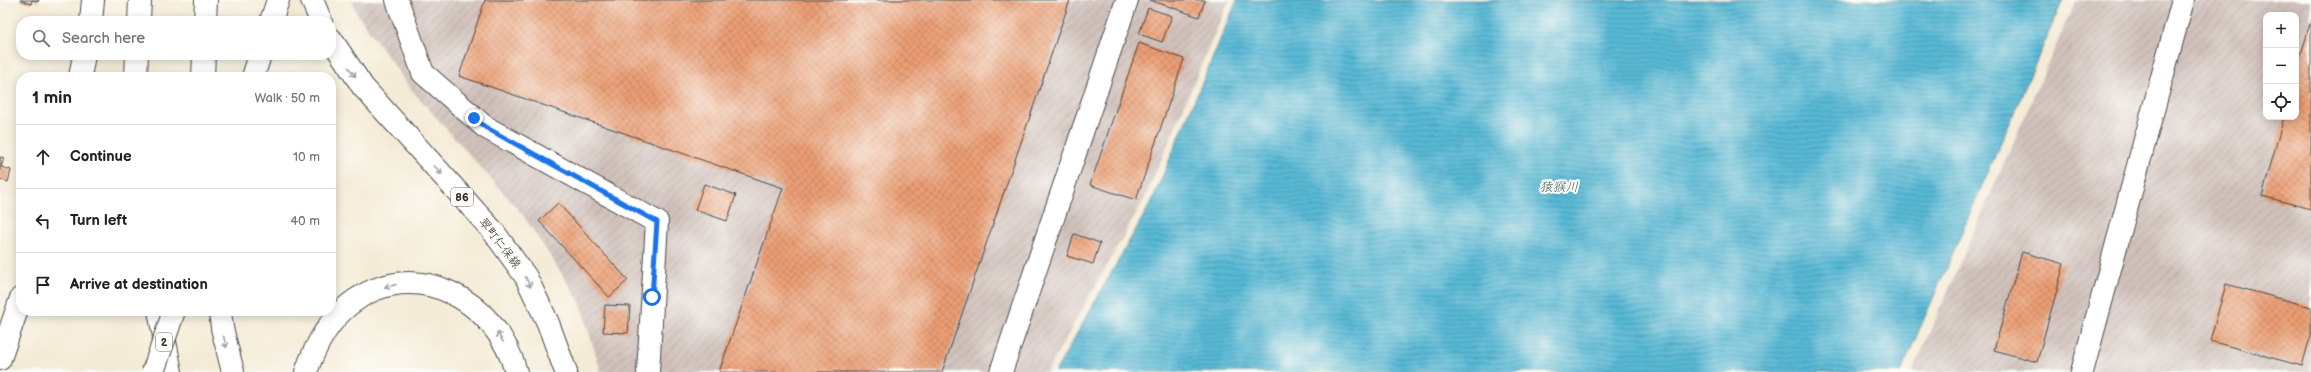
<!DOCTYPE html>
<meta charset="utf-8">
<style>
body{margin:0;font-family:"Balsamiq Sans","Klee One",sans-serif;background:#f2f2f2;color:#222}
.controls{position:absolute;right:12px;top:12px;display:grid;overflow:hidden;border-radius:8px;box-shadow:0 2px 10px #0003}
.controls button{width:36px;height:36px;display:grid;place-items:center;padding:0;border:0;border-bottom:1px solid #e0e0e0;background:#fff;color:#222;font:20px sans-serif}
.stop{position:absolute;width:12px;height:12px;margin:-9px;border:3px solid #1a73e8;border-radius:50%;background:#fff}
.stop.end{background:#1a73e8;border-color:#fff;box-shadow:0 1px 4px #0008}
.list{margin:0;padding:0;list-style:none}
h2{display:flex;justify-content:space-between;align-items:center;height:52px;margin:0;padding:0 16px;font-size:17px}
h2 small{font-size:13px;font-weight:400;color:#767676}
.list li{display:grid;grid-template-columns:26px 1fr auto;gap:12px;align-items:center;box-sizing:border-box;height:64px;padding:0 16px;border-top:1px solid #e0e0e0}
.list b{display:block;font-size:15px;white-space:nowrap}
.list em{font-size:13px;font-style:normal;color:#767676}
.icon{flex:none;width:22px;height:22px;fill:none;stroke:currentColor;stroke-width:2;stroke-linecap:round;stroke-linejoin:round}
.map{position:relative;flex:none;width:2311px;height:372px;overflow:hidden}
.search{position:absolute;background:#fff;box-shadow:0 2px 10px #0003;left:16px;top:16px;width:320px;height:44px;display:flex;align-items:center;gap:10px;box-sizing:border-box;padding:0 14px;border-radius:16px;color:#767676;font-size:15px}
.panel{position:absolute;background:#fff;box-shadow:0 2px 10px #0003;left:16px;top:72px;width:320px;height:244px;border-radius:16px}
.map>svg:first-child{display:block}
.industrial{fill:url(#industrial-furrows);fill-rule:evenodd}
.water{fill:url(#water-rules);stroke:#427280}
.building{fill:url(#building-cross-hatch)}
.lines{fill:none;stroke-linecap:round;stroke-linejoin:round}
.minor-casing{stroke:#494845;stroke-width:24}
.major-casing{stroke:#494845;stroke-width:24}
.highway-casing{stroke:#494845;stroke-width:24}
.minor{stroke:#fff;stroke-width:22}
.major{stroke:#fff;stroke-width:22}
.highway{stroke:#fff;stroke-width:22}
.highway-bridge-casing{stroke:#494845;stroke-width:24;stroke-linecap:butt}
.highway-bridge{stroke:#fff;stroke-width:22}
.oneway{stroke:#a0a0a0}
.route{stroke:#1a73e8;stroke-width:5}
.labels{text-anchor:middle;stroke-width:4;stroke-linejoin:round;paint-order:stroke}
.shield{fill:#fdfcf7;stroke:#6a6a68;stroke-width:1}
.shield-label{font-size:11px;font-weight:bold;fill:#2b2b2b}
.street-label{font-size:12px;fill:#2b2b2b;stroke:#fdfcf7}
.water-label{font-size:13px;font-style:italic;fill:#3b5d67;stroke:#fdfcf7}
</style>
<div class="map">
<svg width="2311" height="372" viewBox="0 0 2311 372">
<defs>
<pattern id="industrial-furrows" width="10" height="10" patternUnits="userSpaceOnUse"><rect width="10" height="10" fill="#cfc0ba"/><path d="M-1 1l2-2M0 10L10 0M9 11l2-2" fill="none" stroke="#b2a5a0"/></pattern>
<pattern id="water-rules" width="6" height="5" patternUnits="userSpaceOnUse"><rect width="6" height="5" fill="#58b9d6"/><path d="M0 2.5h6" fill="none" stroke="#4997ae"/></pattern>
<pattern id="building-cross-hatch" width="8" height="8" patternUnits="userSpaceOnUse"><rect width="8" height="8" fill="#ec9e73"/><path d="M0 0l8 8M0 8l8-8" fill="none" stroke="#bf815f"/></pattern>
</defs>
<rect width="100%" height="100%" fill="#fdfcf7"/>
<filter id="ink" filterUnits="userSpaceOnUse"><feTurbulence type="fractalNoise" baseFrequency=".025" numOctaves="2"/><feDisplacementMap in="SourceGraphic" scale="8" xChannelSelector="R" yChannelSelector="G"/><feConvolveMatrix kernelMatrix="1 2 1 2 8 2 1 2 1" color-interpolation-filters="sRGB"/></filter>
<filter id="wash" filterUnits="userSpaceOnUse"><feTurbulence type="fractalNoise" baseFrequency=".012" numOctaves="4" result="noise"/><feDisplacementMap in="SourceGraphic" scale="16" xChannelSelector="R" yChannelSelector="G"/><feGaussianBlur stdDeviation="0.9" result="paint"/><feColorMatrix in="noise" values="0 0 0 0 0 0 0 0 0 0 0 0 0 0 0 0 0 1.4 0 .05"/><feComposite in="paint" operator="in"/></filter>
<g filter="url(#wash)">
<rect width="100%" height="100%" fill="#f4ebd6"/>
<path class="industrial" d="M352,0H1229L1145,198L1047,372H601L580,302L523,215L410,88L356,12Z
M2076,0H2311V372H1912ZM2266,15H2296V117H2266Z"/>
<path class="water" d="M1237,0H2063L1901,372H1055L1152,201Z"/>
<g id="blocks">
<path class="building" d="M20,0H39L38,2L32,0L31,4Z
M485,0H1070L942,372H719L783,188L459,76Z
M1150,0H1205L1199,17Z
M1148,8L1172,16L1162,42L1139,34Z
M2311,20V209L2262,196L2284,117H2296V72Z
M1139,43L1184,59L1136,200L1090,185Z
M0,157L4,158L1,167L11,170L8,182L0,179Z
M704,184L736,195L727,221L695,210Z
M558,203L628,280L609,297L539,221Z
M1074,234L1100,243L1093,264L1067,256Z
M2022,252L2064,264L2037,362L1994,350Z
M2226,284L2311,307V334L2302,366L2210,341Z
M605,305L630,306L628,333L603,332Z"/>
</g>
</g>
<g filter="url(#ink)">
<use href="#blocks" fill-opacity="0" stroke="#494845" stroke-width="1"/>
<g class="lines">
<defs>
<path id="minor" d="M397,0L423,73L485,127L657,222L648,372
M91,21L93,0
M80,77L84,55
M0,359L21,298
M1001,372L1127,0
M2082,372L2183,0"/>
<path id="major" d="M312,0L321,21
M331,39L363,87L493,231L526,277L548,323L566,372
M306,372C315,346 328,321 350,304C414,254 497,300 516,372"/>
<path id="highway" d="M139,21L140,0
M205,21L206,0
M271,21L278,0
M136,77L137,55
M203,77L204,55
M253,77L260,55
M159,311L171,372
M220,311L222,328L233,372"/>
</defs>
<use href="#minor" class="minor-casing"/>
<use href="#major" class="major-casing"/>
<use href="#highway" class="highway-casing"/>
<use href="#minor" class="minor"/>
<use href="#major" class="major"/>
<use href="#highway" class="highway"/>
<defs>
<path id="highway-bridge" d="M153,372L174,311"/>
</defs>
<use href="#highway-bridge" class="highway-bridge-casing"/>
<use href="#highway-bridge" class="highway-bridge"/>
</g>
<defs><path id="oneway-shaft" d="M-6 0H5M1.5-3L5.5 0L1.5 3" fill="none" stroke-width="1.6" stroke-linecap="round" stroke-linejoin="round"/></defs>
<g class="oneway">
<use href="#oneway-shaft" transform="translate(352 72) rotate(54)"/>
<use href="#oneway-shaft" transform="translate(438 170) rotate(48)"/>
<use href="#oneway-shaft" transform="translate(528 282) rotate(63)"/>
<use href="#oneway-shaft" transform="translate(390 286) rotate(167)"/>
<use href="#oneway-shaft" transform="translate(500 337) rotate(-122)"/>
<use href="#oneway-shaft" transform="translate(225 342) rotate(76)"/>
</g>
</g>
<g class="lines" filter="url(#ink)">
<path class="route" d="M474,118L485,127L657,222L652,297"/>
</g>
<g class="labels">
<g class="shield">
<rect x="451" y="188" width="22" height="18" rx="3"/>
<rect x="156" y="333" width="16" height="18" rx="3"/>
</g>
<g class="shield-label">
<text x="462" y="201">86</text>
<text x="164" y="346">2</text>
</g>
<g class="street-label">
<text transform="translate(500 243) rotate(52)" y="4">翠町仁保線</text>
</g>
<g class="water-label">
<text x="1559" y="191">猿猴川</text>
</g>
</g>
</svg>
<div class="controls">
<button>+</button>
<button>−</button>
<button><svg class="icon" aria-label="locate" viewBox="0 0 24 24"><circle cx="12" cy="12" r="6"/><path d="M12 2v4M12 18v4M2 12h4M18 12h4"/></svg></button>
</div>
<div class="stop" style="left:652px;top:297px"></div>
<div class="stop end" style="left:474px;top:118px"></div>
<div class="search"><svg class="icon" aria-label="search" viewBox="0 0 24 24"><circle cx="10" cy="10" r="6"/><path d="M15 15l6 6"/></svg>Search here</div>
<section class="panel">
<h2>1 min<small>Walk · 50 m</small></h2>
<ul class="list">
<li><svg class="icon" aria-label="ahead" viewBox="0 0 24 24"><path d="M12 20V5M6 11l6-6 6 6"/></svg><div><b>Continue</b></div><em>10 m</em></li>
<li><svg class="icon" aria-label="left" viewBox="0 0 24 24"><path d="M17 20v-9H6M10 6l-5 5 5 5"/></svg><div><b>Turn left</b></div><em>40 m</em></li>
<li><svg class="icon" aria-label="arrive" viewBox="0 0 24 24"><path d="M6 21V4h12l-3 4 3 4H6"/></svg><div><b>Arrive at destination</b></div></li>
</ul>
</section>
</div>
